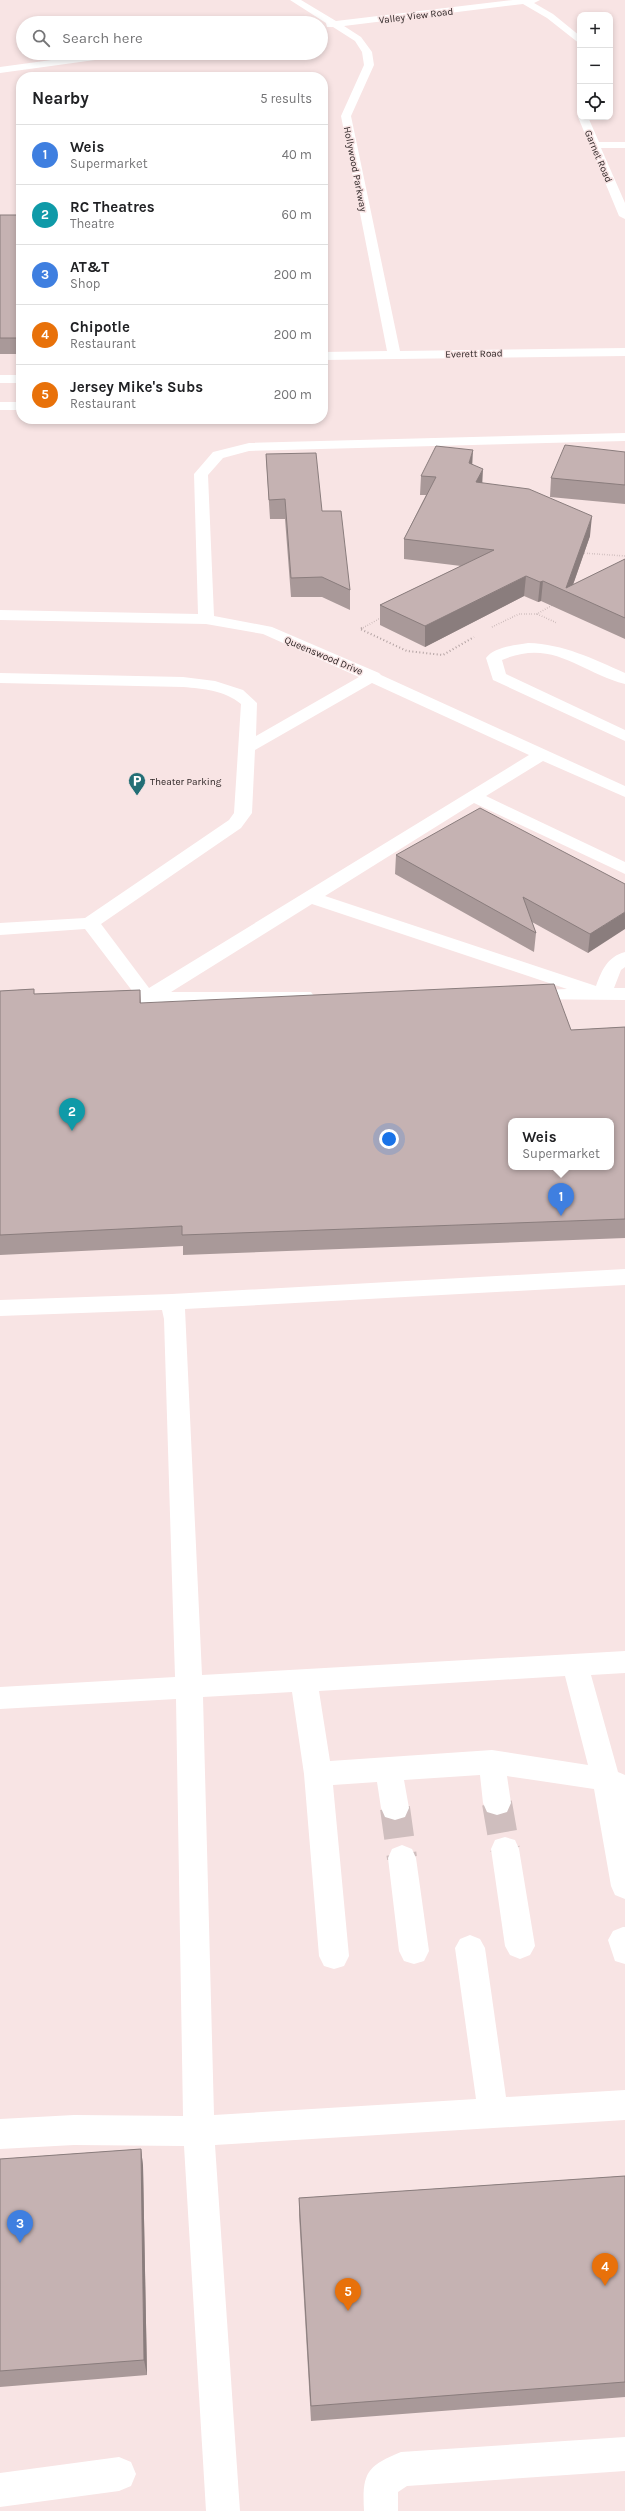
<!DOCTYPE html>
<meta charset="utf-8">
<style>
body{margin:0;font-family:Karla,sans-serif;background:#f2f2f2;color:#202124}
.controls{position:absolute;right:12px;top:12px;display:grid;overflow:hidden;border-radius:8px;box-shadow:0 2px 6px #0003}
.controls button{width:36px;height:36px;display:grid;place-items:center;padding:0;border:0;border-bottom:1px solid #e0e0e0;background:#fff;color:#202124;font:20px sans-serif}
.you{position:absolute;left:389px;top:1139px;width:14px;height:14px;margin:-10px;border:3px solid #fff;border-radius:50%;background:#1a73e8;box-shadow:0 0 0 6px #1a73e833}
.badge{display:grid;place-items:center;width:26px;height:26px;border-radius:50%;background:#236e75;color:#fff;font-size:13px;font-weight:700}
.pin{position:absolute;translate:-50% -33px;filter:drop-shadow(0 1px 2px #0008)}
.pin::after{content:'';position:absolute;top:21px;width:14px;height:12px;background:inherit;clip-path:polygon(0 0,100% 0,50% 100%)}
.popup{position:absolute;left:508px;top:1118px;width:106px;height:52px;box-sizing:border-box;display:grid;place-content:center;border-radius:8px;background:#fff;filter:drop-shadow(0 1px 3px #0005);font-size:13px;white-space:nowrap;color:#757577}
.popup b{font-size:15px;color:#202124}
.popup::after{content:'';position:absolute;left:50%;top:100%;margin-left:-8px;border:8px solid transparent;border-top-color:#fff}
.list{margin:0;padding:0;list-style:none}
h2{display:flex;justify-content:space-between;align-items:center;height:52px;margin:0;padding:0 16px;font-size:17px}
h2 small{font-size:13px;font-weight:400;color:#757577}
.list li{display:grid;grid-template-columns:26px 1fr auto;gap:12px;align-items:center;box-sizing:border-box;height:60px;padding:0 16px;border-top:1px solid #e0e0e0}
.list b{display:block;font-size:15px;white-space:nowrap}
.list p{margin:0;font-size:13px;white-space:nowrap;color:#757577}
.list em{font-size:13px;font-style:normal;color:#757577}
.icon{flex:none;width:22px;height:22px;fill:none;stroke:currentColor;stroke-width:2;stroke-linecap:round;stroke-linejoin:round}
.map{position:relative;flex:none;width:625px;height:2511px;overflow:hidden}
.search{position:absolute;background:#fff;box-shadow:0 2px 6px #0003;left:16px;top:16px;width:312px;height:44px;display:flex;align-items:center;gap:10px;box-sizing:border-box;padding:0 14px;border-radius:22px;color:#757577;font-size:15px}
.panel{position:absolute;background:#fff;box-shadow:0 2px 6px #0003;left:16px;top:72px;width:312px;height:352px;border-radius:16px}
.map>svg:first-child{display:block}
.lines{fill:none;stroke-linecap:round;stroke-linejoin:round}
.minor-tunnel{stroke:#cfbebe;stroke-width:30;stroke-dasharray:30 16;stroke-linecap:butt}
.path-far1{stroke:#b1a1a1;stroke-width:1.5;stroke-dasharray:0.5 2;stroke-linecap:butt}
.path{stroke:#b1a1a1;stroke-width:2;stroke-dasharray:1 2.5;stroke-linecap:butt}
.minor{fill:#fff;fill-rule:evenodd}
.wall{fill:#a99999}
.shaded-wall{fill:#8a7d7d}
.building{fill:#c5b2b2;stroke:#8a7d7d;fill-rule:evenodd}
.labels{text-anchor:middle;stroke-width:3;stroke-linejoin:round;paint-order:stroke}
.far-street-label{font-size:10px;fill:#2d2525;stroke:#f8e4e4}
.far-poi-label{font-size:10px;fill:#2d2525;stroke:#f8e4e4;text-anchor:start}
</style>
<div class="map">
<svg width="625" height="2511" viewBox="0 0 625 2511">
<rect width="100%" height="100%" fill="#f8e4e4"/>
<g class="lines">
<path class="minor-tunnel" d="M497,1803L505,1849
M395,1808L402,1858"/>
<path class="path-far1" d="M582,553L625,556
M554,604L537,614L557,623
M492,627L519,614H537
M361,629L382,617"/>
<path class="path" d="M362,628L360,629L407,651L443,655L474,637"/>
<path class="minor" d="M290,0H301L336,21L513,0H540L534,3L553,14L580,36V44L547,18L523,4L344,26L361,37L372,52L374,65L351,116L400,351L625,348V356L323,360V352L387,351L341,116L364,65L362,52L355,41L333,27H327L326,23Z
M103,53H129L124,56L0,73V67Z
M579,115L580,117H588L599,142H625V148H601L625,203V219L619,216L578,117Z
M0,375H21V383H0Z
M0,402H21V410H0Z
M625,433V441L249,451L223,458L208,475L214,616L272,627L379,673L381,675L625,786V797L543,761L486,796L625,862V874L474,803L325,896L596,986C602,970 607,957 625,952V967L621,970L614,988H625V1000L521,999L518,995L521,991L567,989L312,904L171,992H311L314,996L311,1000L304,1002L111,1004L104,1002L101,998L104,994L133,992L85,929L0,935V923L85,918L229,820L234,813L241,704C224,690 204,689 183,687L0,683V673L183,677L215,681L243,690L257,703L256,736L359,677L263,634L206,624L0,620V610L198,614L194,474L213,452L249,443ZM372,683L529,755L149,988L101,924L241,828L252,813L255,750Z
M528,643C564,644 593,659 625,673V684C579,672 553,638 502,660L506,674L625,730V741L493,680L486,658C494,647 516,645 528,643Z
M625,1269V1285L185,1309L202,1675L625,1651V1673L591,1675L618,1772L625,1775V1899L615,1895L611,1886L594,1789L507,1776L511,1803L507,1812L497,1815L487,1812L483,1803L480,1775L404,1780L409,1808L405,1817L395,1820L385,1817L381,1808L377,1782L333,1785L349,1956L344,1966L334,1969L324,1966L319,1956L304,1774L292,1692L203,1697L214,2115L476,2099L455,1948L460,1939L470,1935L480,1939L485,1948L506,2097L625,2090V2120L215,2145L240,2511H206L184,2146L74,2145L0,2149V2119L74,2115L183,2116L176,1699L0,1709V1687L175,1677L164,1319L162,1310L0,1316V1300L172,1294ZM565,1676L588,1765L492,1750L330,1761L319,1691Z
M505,1837L515,1840L519,1849L535,1946L530,1955L520,1959L510,1955L505,1946L491,1849L495,1840Z
M402,1845L412,1849L416,1858L429,1951L424,1961L414,1964L404,1961L399,1951L388,1858L392,1849Z
M623,1927H625V1964L615,1961L608,1940L613,1931Z
M625,2437V2471L407,2486L398,2492V2511H364C362,2474 366,2466 401,2452Z
M119,2457L131,2462L136,2474L131,2486L119,2491L0,2507V2473Z"/>
</g>
<path class="wall" d="M0,215H21V354H0Z
M625,452V504L550,497L551,478Z
M266,454L322,511L350,590V610L322,597H291L285,519H270L267,473Z
M472,464L482,483L590,536L573,585L625,559V639L541,601L538,602L524,596L425,647L380,625V605L461,566L404,559V539L426,495H420L421,476Z
M396,855L625,884L588,953L532,922L536,933L534,952L395,874Z
M34,989V994L140,990L141,1003L571,1030L625,1027V1238L183,1255V1246L0,1255V991Z
M141,2149L143,2166L147,2375L0,2387V2159Z
M625,2176V2397L311,2421L299,2215V2198Z"/>
<path class="shaded-wall" d="M473,450L472,469L469,463Z
M483,469L482,488L476,482Z
M592,516L590,536L570,593L566,588Z
M526,576L524,596L425,647V626Z
M543,581L541,601L538,602L540,582Z
M625,912V929L588,953L590,934Z
M141,2149L143,2166L147,2375L144,2360Z"/>
<path class="building" d="M0,215H21V338H0Z
M565,445L625,452V485L551,478Z
M436,446L473,450L469,463L483,469L476,482L529,489L592,516L566,588L625,559V618L543,581L540,582L526,576L425,626L380,605L494,550L404,539L436,477L421,476Z
M316,453L322,511H341L350,590L322,577L291,578L285,499L269,500L266,454Z
M480,808L625,884V912L590,934L523,897L536,933L396,855Z
M554,984L571,1030L625,1027V1219L182,1235V1226L0,1235V991L34,989V994L140,990V1003ZM511,1121H611V1167H511Z
M141,2149L144,2360L0,2371V2159Z
M625,2176V2382L311,2406L299,2198Z"/>
<defs>
<symbol id="parking-pin" viewBox="-11 -11 22 30"><path d="M0 17L-7.5 6A9.5 9.5 0 1 1 7.5 6Z" fill="#236e75" stroke="#f8e4e4"/><path d="M-3.5-5.5H1a3.5 3.5 0 0 1 0 7H-1V5.5H-3.5ZM-1-3.4V-.6H.8a1.4 1.4 0 0 0 0-2.8Z" fill="#fff"/></symbol>
</defs>
<g fill-rule="evenodd">
<use href="#parking-pin" x="127" y="771" width="20" height="27"/>
</g>
<g class="labels">
<g class="far-street-label">
<text transform="translate(416 15) rotate(-7)" y="4">Valley View Road</text>
<text transform="translate(599 156) rotate(67)" y="4">Garnet Road</text>
<text transform="translate(356 169) rotate(79)" y="4">Hollywood Parkway</text>
<text transform="translate(474 353) rotate(-1)" y="4">Everett Road</text>
<text transform="translate(324 655) rotate(23)" y="4">Queenswood Drive</text>
</g>
<g class="far-poi-label">
<text x="150" y="785">Theater Parking</text>
</g>
</g>
</svg>
<div class="controls">
<button>+</button>
<button>−</button>
<button><svg class="icon" aria-label="locate" viewBox="0 0 24 24"><circle cx="12" cy="12" r="6"/><path d="M12 2v4M12 18v4M2 12h4M18 12h4"/></svg></button>
</div>
<div class="you"></div>
<div class="pin badge" style="left:561px;top:1216px;background:#3f7fe0">1</div>
<div class="popup"><b>Weis</b>Supermarket</div>
<div class="pin badge" style="left:72px;top:1131px;background:#0f9aa8">2</div>
<div class="pin badge" style="left:20px;top:2243px;background:#3f7fe0">3</div>
<div class="pin badge" style="left:605px;top:2286px;background:#e8710a">4</div>
<div class="pin badge" style="left:348px;top:2311px;background:#e8710a">5</div>
<div class="search"><svg class="icon" aria-label="search" viewBox="0 0 24 24"><circle cx="10" cy="10" r="6"/><path d="M15 15l6 6"/></svg>Search here</div>
<section class="panel">
<h2>Nearby<small>5 results</small></h2>
<ul class="list">
<li><span class="badge" style="background:#3f7fe0">1</span><div><b>Weis</b><p>Supermarket</p></div><em>40 m</em></li>
<li><span class="badge" style="background:#0f9aa8">2</span><div><b>RC Theatres</b><p>Theatre</p></div><em>60 m</em></li>
<li><span class="badge" style="background:#3f7fe0">3</span><div><b>AT&amp;T</b><p>Shop</p></div><em>200 m</em></li>
<li><span class="badge" style="background:#e8710a">4</span><div><b>Chipotle</b><p>Restaurant</p></div><em>200 m</em></li>
<li><span class="badge" style="background:#e8710a">5</span><div><b>Jersey Mike's Subs</b><p>Restaurant</p></div><em>200 m</em></li>
</ul>
</section>
</div>
